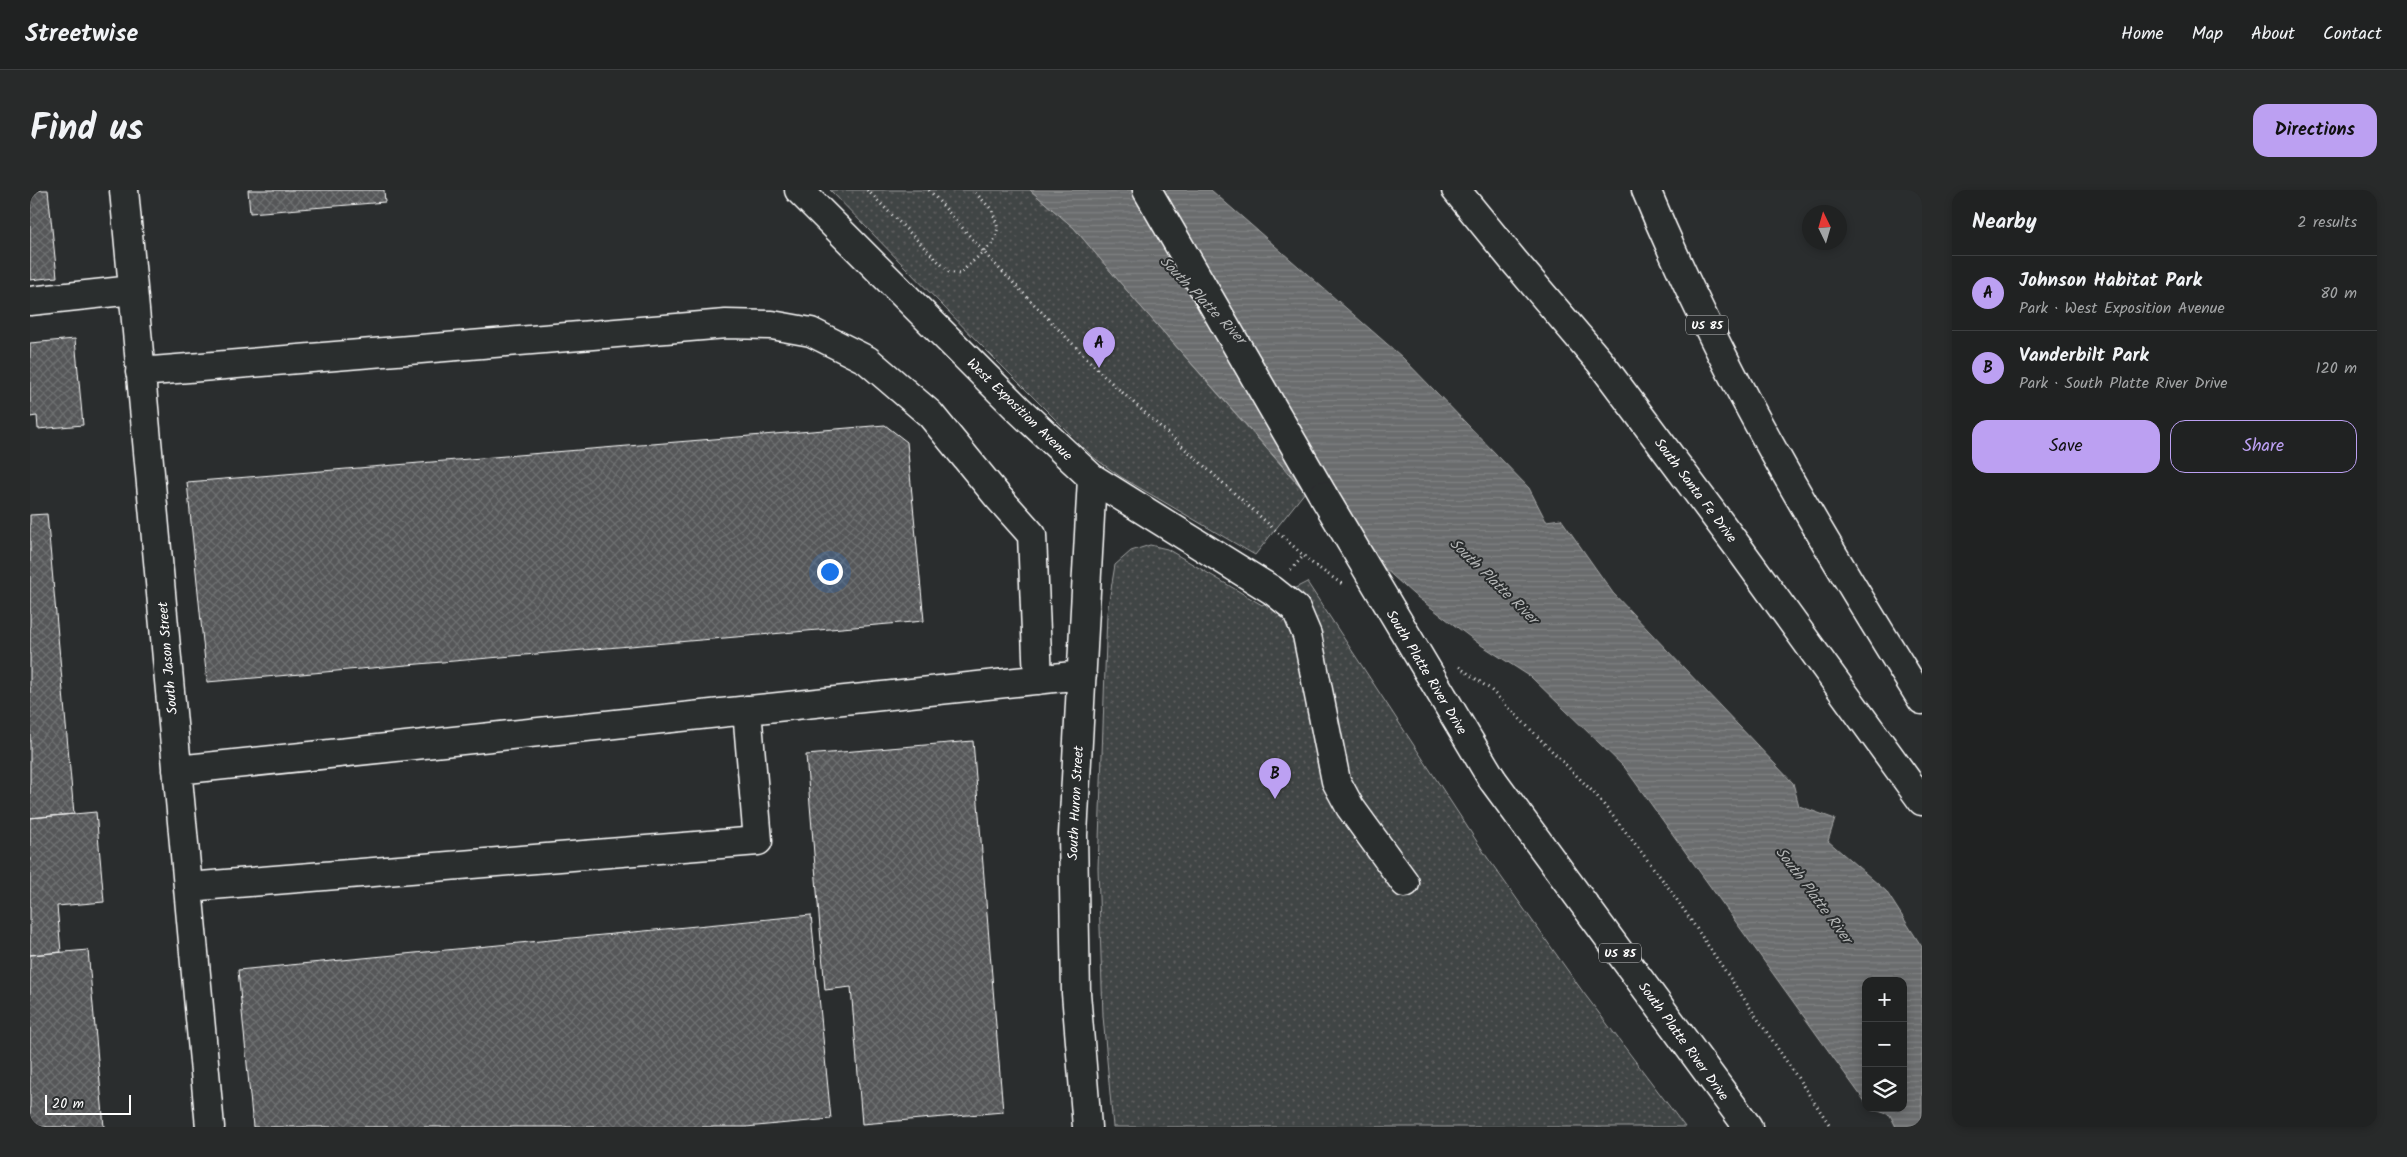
<!DOCTYPE html>
<meta charset="utf-8">
<style>
body{margin:0;font-family:Kalam,sans-serif;background:#282a2a;color:#f1f3f6}
.controls{position:absolute;right:15px;bottom:15px;display:grid;overflow:hidden;border-radius:10px;box-shadow:0 2px 8px #0003}
.controls button{width:45px;height:45px;display:grid;place-items:center;padding:0;border:0;border-bottom:1px solid #3d3f40;background:#202222;color:#f1f3f6;font:25px sans-serif}
.compass{position:absolute;left:1772px;top:15px;width:45px;height:45px;border-radius:50%;background:#202222;box-shadow:0 2px 8px #0003;rotate:355deg}
.scale{position:absolute;left:15px;bottom:12px;width:86px;box-sizing:border-box;padding-left:5px;border:2px solid #fff;border-top:0;font-size:14px;line-height:18px;white-space:nowrap;color:#fff;-webkit-text-stroke:4px #2a2d2e;paint-order:stroke}
.you{position:absolute;left:799px;top:381px;width:18px;height:18px;margin:-12px;border:4px solid #fff;border-radius:50%;background:#1a73e8;box-shadow:0 0 0 8px #1a73e833}
.badge{display:grid;place-items:center;width:32px;height:32px;border-radius:50%;background:#bca0f2;color:#111;font-size:16px;font-weight:700}
.pin{position:absolute;translate:-50% -41px;filter:drop-shadow(0 1px 2px #0008)}
.pin::after{content:'';position:absolute;top:26px;width:18px;height:15px;background:inherit;clip-path:polygon(0 0,100% 0,50% 100%)}
.list{margin:0;padding:0;list-style:none}
h2{display:flex;justify-content:space-between;align-items:center;height:65px;margin:0;padding:0 20px;font-size:21px}
h2 small{font-size:16px;font-weight:400;color:#a2a4a5}
.list li{display:grid;grid-template-columns:32px 1fr auto;gap:15px;align-items:center;box-sizing:border-box;height:75px;padding:0 20px;border-top:1px solid #3d3f40}
.list b{display:block;font-size:19px;white-space:nowrap}
.list p{margin:0;font-size:16px;white-space:nowrap;color:#a2a4a5}
.list em{font-size:16px;font-style:normal;color:#a2a4a5}
.actions{display:flex;gap:10px;padding:15px 20px}
.actions a{flex:1;padding:11px 0;border:1px solid #bca0f2;border-radius:15px;text-align:center;font-size:18px;color:#bca0f2}
.actions .main{background:#bca0f2;color:#111}
.icon{flex:none;width:28px;height:28px;fill:none;stroke:currentColor;stroke-width:2;stroke-linecap:round;stroke-linejoin:round}
.map{position:relative;flex:none;width:1892px;height:937px;overflow:hidden;border-radius:15px}
header{display:flex;align-items:center;gap:30px;box-sizing:border-box;height:70px;padding:0 25px;background:#202222;border-bottom:1px solid #3d3f40}
header strong{font-size:24px}
nav{display:flex;gap:28px;margin-inline-start:auto;font-size:18px}
.intro{display:flex;align-items:center;justify-content:space-between;box-sizing:border-box;height:120px;padding:0 30px}
h1{margin:0;font-size:35px}
.button{padding:12px 22px;border-radius:15px;background:#bca0f2;color:#111;font-size:18px;font-weight:700}
main{display:flex;gap:30px;padding:0 30px}
aside{flex:1;background:#202222;border-radius:15px;box-shadow:0 2px 8px #0003}
.map>svg:first-child{display:block}
.park{fill:url(#park-dots);stroke:#a0a2a2}
.water{fill:url(#water-rules);stroke:#a6a7a7}
.building{fill:url(#building-cross-hatch);stroke:#fff}
.lines{fill:none;stroke-linecap:round;stroke-linejoin:round}
.minor-casing{stroke:#fff;stroke-width:31}
.major-casing{stroke:#fff;stroke-width:31}
.highway-casing{stroke:#fff;stroke-width:31}
.path{stroke:#fff;stroke-width:3;stroke-dasharray:1 4;stroke-linecap:butt}
.minor{stroke:#2a2d2e;stroke-width:28}
.major{stroke:#2a2d2e;stroke-width:28}
.highway{stroke:#2a2d2e;stroke-width:28}
.highway-bridge-casing{stroke:#fff;stroke-width:31;stroke-linecap:butt}
.highway-bridge{stroke:#2a2d2e;stroke-width:28}
.labels{text-anchor:middle;stroke-width:4;stroke-linejoin:round;paint-order:stroke}
.shield{fill:#2a2d2e;stroke:#bfc0c0;stroke-width:1}
.shield-label{font-size:12px;font-weight:bold;fill:#fff}
.street-label{font-size:14px;fill:#fff;stroke:#2a2d2e}
.water-label{font-size:15px;font-style:italic;fill:#b4b6b6;stroke:#2a2d2e}
</style>
<header>
<strong>Streetwise</strong>
<nav><a>Home</a><a>Map</a><a>About</a><a>Contact</a></nav>
</header>
<div class="intro"><h1>Find us</h1><a class="button">Directions</a></div>
<main>
<div class="map">
<svg width="1892" height="937" viewBox="0 0 1892 937">
<defs>
<pattern id="park-dots" width="8" height="8" patternUnits="userSpaceOnUse" patternTransform="scale(1.25)"><rect width="8" height="8" fill="#414445"/><path d="M2 2h.1M6 6h.1" fill="none" stroke="#5e6061" stroke-width="1.8" stroke-linecap="round"/></pattern>
<pattern id="water-rules" width="6" height="5" patternUnits="userSpaceOnUse" patternTransform="scale(1.25)"><rect width="6" height="5" fill="#6a6c6d"/><path d="M0 2.5h6" fill="none" stroke="#808283"/></pattern>
<pattern id="building-cross-hatch" width="8" height="8" patternUnits="userSpaceOnUse" patternTransform="scale(1.25)"><rect width="8" height="8" fill="#555758"/><path d="M0 0l8 8M0 8l8-8" fill="none" stroke="#6e7071"/></pattern>
</defs>
<rect width="100%" height="100%" fill="#2a2d2e"/>
<filter id="ink" filterUnits="userSpaceOnUse"><feTurbulence type="fractalNoise" baseFrequency=".02" numOctaves="2"/><feDisplacementMap in="SourceGraphic" scale="10" xChannelSelector="R" yChannelSelector="G"/><feConvolveMatrix kernelMatrix="1 2 1 2 8 2 1 2 1" color-interpolation-filters="sRGB"/></filter>
<g filter="url(#ink)">
<path class="park" d="M800,0H1000L1044,38L1104,109L1275,302L1225,365L1091,287L1063,267L950,154Z
M1120,355L1137,359L1232,415L1277,392L1457,667L1553,802L1655,937H1083L1073,826L1068,678L1077,423L1085,375L1101,361Z"/>
<path class="water" d="M1000,0H1181L1372,167L1499,298L1516,331L1531,329L1583,403L1763,593L1769,616L1805,629L1798,651L1856,701L1892,757V937H1866L1860,925L1840,918H1873V791H1836V913L1595,578L1501,487L1448,453L1383,404L1323,350L1275,301L1104,109L1044,38Z"/>
<path class="building" d="M0,0H18L27,87L0,90Z
M218,0H354L355,12L220,23Z
M45,149L53,235L8,239L7,226L0,227V153Z
M855,235L877,252L894,431L177,492L157,292Z
M17,324L44,624L0,628V325Z
M943,551L973,922L832,934L821,797L795,800L776,565Z
M66,622L74,712L27,716L31,762L0,765V628Z
M781,725L801,929L716,937H223L208,780Z
M58,760L74,937H0V765Z"/>
<g class="lines">
<defs>
<path id="minor" d="M94,0L180,937
M769,0L987,218L1062,288L1242,400L1266,419L1277,445L1306,591L1320,617L1375,693
M0,111L103,100
M110,182L696,134L742,135L781,142L837,170L900,224L968,307L1002,345L1008,490
M147,580L1052,485
M158,697L728,651L717,520
M1057,937L1046,803L1043,645L1062,288"/>
<path id="major" d="M1426,0L1484,71L1570,172L1711,361L1892,611"/>
<path id="highway" d="M1117,0L1293,305
M1616,0C1690,180 1789,345 1892,510
M1462,589L1718,937"/>
</defs>
<use href="#minor" class="minor-casing"/>
<use href="#major" class="major-casing"/>
<use href="#highway" class="highway-casing"/>
<path class="path" d="M837,0L919,82L929,84L963,53L968,38L962,20L943,0
M899,0L961,70L1074,186L1283,374L1312,394
M1261,380L1274,365
M1429,477L1460,499L1566,605L1606,655L1641,701L1801,937"/>
<use href="#minor" class="minor"/>
<use href="#major" class="major"/>
<use href="#highway" class="highway"/>
<defs>
<path id="highway-bridge" d="M1293,305L1462,589"/>
</defs>
<use href="#highway-bridge" class="highway-bridge-casing"/>
<use href="#highway-bridge" class="highway-bridge"/>
</g>
</g>
<g class="labels">
<g class="shield">
<rect x="1656" y="125.5" width="42" height="19" rx="4"/>
<rect x="1569" y="753.5" width="42" height="19" rx="4"/>
</g>
<g class="shield-label">
<text x="1677" y="139">US 85</text>
<text x="1590" y="767">US 85</text>
</g>
<g class="street-label">
<text transform="translate(990 219) rotate(44)" y="5">West Exposition Avenue</text>
<text transform="translate(1666 300) rotate(53)" y="5">South Santa Fe Drive</text>
<text transform="translate(137 468) rotate(-95)" y="5">South Jason Street</text>
<text transform="translate(1397 482) rotate(59)" y="5">South Platte River Drive</text>
<text transform="translate(1045 613) rotate(-87)" y="5">South Huron Street</text>
<text transform="translate(1654 851) rotate(54)" y="5">South Platte River Drive</text>
</g>
<g class="water-label">
<text transform="translate(1173 110) rotate(46)" y="5">South Platte River</text>
<text transform="translate(1464 391) rotate(44)" y="5">South Platte River</text>
<text transform="translate(1784 705) rotate(53)" y="5">South Platte River</text>
</g>
</g>
</svg>
<div class="controls">
<button>+</button>
<button>−</button>
<button><svg class="icon" aria-label="layers" viewBox="0 0 24 24"><path d="M12 4l9 5-9 5-9-5zM3 14l9 5 9-5"/></svg></button>
</div>
<svg class="compass" viewBox="-18 -18 36 36"><path d="M0-13l5 13h-10z" fill="#e53935"/><path d="M0 13l5-13h-10z" fill="#a2a4a5"/></svg>
<div class="scale">20 m</div>
<div class="you"></div>
<div class="pin badge" style="left:1069px;top:178px">A</div>
<div class="pin badge" style="left:1245px;top:609px">B</div>
</div>
<aside>
<h2>Nearby<small>2 results</small></h2>
<ul class="list">
<li><span class="badge">A</span><div><b>Johnson Habitat Park</b><p>Park · West Exposition Avenue</p></div><em>80 m</em></li>
<li><span class="badge">B</span><div><b>Vanderbilt Park</b><p>Park · South Platte River Drive</p></div><em>120 m</em></li>
</ul>
<div class="actions"><a class="main">Save</a><a>Share</a></div>
</aside>
</main>
